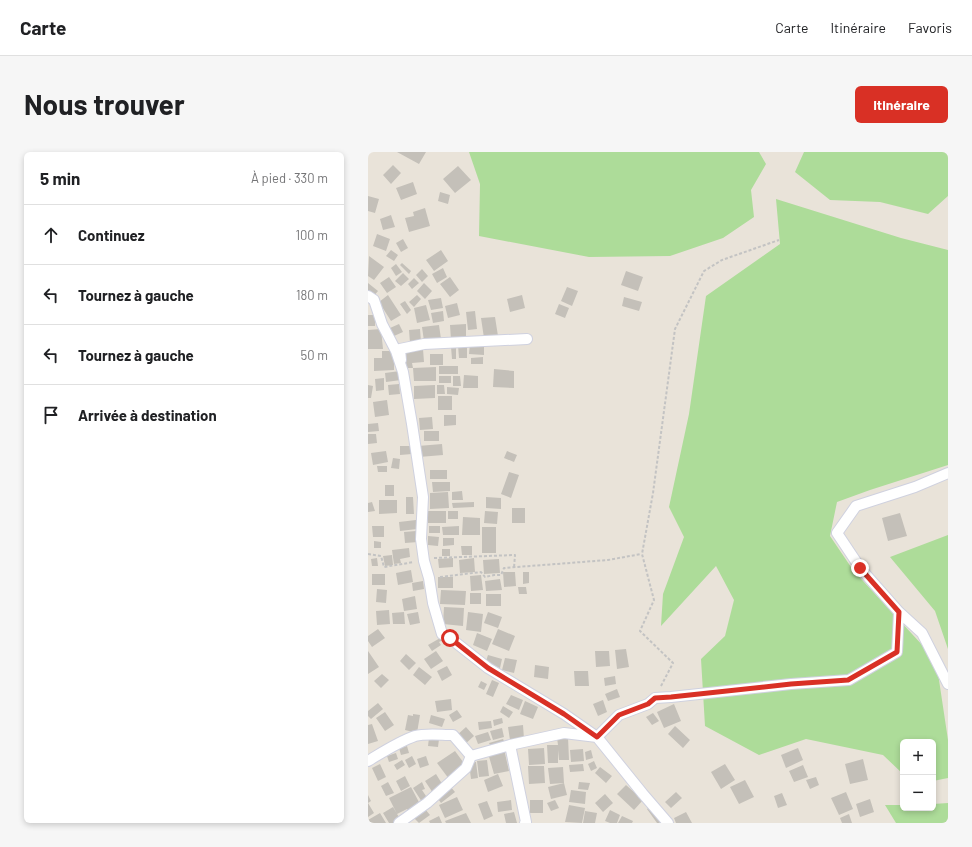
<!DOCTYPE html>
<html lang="fr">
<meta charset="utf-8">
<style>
body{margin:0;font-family:Barlow,sans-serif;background:#f6f6f6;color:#202124}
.controls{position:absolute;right:12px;bottom:12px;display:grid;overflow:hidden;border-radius:6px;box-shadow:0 2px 6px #0003}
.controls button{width:36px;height:36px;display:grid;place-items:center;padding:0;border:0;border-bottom:1px solid #e0e0e0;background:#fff;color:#202124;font:20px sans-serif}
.stop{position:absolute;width:12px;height:12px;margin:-9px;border:3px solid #d93025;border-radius:50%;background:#fff}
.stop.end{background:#d93025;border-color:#fff;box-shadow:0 1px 4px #0008}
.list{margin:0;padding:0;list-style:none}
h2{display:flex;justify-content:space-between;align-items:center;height:52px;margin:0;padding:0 16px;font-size:17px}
h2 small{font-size:13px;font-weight:400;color:#757577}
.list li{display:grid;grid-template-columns:26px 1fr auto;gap:12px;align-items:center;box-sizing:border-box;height:60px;padding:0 16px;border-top:1px solid #e0e0e0}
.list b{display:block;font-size:15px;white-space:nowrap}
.list em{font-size:13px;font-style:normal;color:#757577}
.icon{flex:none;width:22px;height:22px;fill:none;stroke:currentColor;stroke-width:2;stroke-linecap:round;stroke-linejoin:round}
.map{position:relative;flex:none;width:580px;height:671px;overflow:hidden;border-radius:6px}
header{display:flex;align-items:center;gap:24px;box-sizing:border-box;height:56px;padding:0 20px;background:#fff;border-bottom:1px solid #e0e0e0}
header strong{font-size:19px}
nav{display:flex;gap:22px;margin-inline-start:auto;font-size:14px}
.intro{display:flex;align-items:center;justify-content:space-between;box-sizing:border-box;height:96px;padding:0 24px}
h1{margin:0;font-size:28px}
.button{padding:10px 18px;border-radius:6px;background:#d93025;color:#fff;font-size:14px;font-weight:700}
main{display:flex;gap:24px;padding:0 24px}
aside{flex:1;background:#fff;border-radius:6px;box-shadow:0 2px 6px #0003}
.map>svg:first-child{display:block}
.green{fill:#addc99}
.building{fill:#c4c0b9}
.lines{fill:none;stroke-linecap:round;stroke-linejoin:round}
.minor-casing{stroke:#cfd1df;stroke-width:12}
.path{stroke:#c3c3c3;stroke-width:2;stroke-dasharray:3 2;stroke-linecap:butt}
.minor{stroke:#fff;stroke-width:10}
.route{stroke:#d93025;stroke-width:5}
</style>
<header>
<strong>Carte</strong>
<nav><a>Carte</a><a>Itinéraire</a><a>Favoris</a></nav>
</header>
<div class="intro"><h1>Nous trouver</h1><a class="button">Itinéraire</a></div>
<main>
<aside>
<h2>5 min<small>À pied · 330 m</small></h2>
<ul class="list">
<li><svg class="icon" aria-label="ahead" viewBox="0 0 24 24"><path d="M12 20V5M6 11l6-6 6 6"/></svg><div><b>Continuez</b></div><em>100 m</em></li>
<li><svg class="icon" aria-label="left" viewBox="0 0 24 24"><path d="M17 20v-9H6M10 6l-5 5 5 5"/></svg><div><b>Tournez à gauche</b></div><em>180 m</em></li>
<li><svg class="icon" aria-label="left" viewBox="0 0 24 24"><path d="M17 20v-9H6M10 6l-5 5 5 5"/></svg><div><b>Tournez à gauche</b></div><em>50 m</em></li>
<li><svg class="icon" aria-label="arrive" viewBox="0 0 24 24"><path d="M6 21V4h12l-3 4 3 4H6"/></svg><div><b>Arrivée à destination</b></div></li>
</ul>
</aside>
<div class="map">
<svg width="580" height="671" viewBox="0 0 580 671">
<rect width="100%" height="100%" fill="#e9e3d9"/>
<path class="green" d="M101,0H391L398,12L383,38L386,65L355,86L302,104L221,105L111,84L112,32Z
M436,0H580V44L560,62L512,50L462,48L427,20Z
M408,47L533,86L580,98V313L502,338L469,350L462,384L485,418L568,508L580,588V626L565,629V590H535V622L515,603L438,587L391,603L337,574L333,507L357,484L366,448L348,414L293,474L295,442L316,385L301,355L321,262L338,144L412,92Z
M580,383V497L567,459L522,405Z
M580,651V671H528L517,653H535V656H565V652Z"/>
<path class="building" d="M29,0H58L51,12Z
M25,13L33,21L23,32L15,23Z
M90,14L103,28L87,41L75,27Z
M45,30L49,42L33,48L28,36Z
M72,40L82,43L80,52L70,49Z
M0,44L11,47L7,61L0,59Z
M57,56L62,74L41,80L37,66L46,64L45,60Z
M23,63L27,75L15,78L12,67Z
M9,82L22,87L18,99L5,94Z
M35,87L40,96L33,100L28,91Z
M23,98L30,103L26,109L18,104Z
M73,98L80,109L66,119L58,108Z
M1,104L16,115L6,128L0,124Z
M34,111L43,119L41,122L32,113Z
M28,112L34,120L28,124L23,116Z
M75,116L79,125L69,131L64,122Z
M54,117L60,124L54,130L48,123Z
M258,119L275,125L270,139L253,133Z
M35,121L41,127L33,134L27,129Z
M21,125L28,135L19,141L12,131Z
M82,125L91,138L82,145L72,132Z
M46,126L51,131L44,137L40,132Z
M0,131L10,139L5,145L0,141Z
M56,131L64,139L57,147L49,139Z
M199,135L210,139L204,154L193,149Z
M20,143L33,163L23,169L11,150Z
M49,143L53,147L46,155L41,150Z
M154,143L157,156L142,160L139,147Z
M256,145L274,150L271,159L254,154Z
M73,146L75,156L63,158L60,148Z
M37,149L43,158L39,162L32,152Z
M89,151L92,163L80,166L77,154Z
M191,152L201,156L197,166L187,162Z
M58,153L62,168L49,171L46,156Z
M75,159L76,169L65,171L63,161Z
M107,159L109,177L100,178L98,160Z
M0,163H7V174H0Z
M127,165L130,184L116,186L113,166Z
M31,172L35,180L26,184L22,176Z
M98,172V188H83L82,173Z
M71,173L73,187L56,189L54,175Z
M13,177L15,197H0V178Z
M52,177L53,190L42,191L41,178Z
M102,191H116V203L101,202Z
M90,193H99V206H91Z
M88,194V207H84L83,195Z
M55,197L56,210L44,211L45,216H36L35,198Z
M14,199H26V218L6,219V206H14Z
M62,202H75V213H62Z
M115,205V212H103V206Z
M71,214H90V222H71Z
M68,215V229H46L45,216Z
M126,217L146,219V236L125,235Z
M32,219L33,228L18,230L17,221Z
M96,223L110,224V236H95Z
M71,224H83V231H71Z
M85,224H92L93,234H85Z
M16,226V238L8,239L7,227Z
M31,232L32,242L21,243L20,233Z
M0,233L5,234L3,246H0Z
M67,233V246L46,247V234Z
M69,233H76L77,242H69Z
M79,235L91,236L90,243L79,242Z
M70,244H84V258H70Z
M19,248L21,263L7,265L5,250Z
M76,263H88V273L76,274Z
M64,265L65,277L52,278L51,266Z
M10,271L11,279L0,280V272Z
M56,279H71V289H56Z
M0,282H8L9,291L0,292Z
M74,292L75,303L51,305L50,294Z
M32,294H44V302L32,303Z
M18,299L20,310L5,313L3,301Z
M139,299L149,303L146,310L136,306Z
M25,306L32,307L31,317L23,316Z
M9,314H19V320H10Z
M62,318H79V327H62Z
M141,320L151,323L143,346L133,342Z
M64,330H82V339L65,340Z
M17,333H26V344H17Z
M94,339L95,348H84V340Z
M80,340L81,356L62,357V341Z
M38,345H45L46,362H38Z
M118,345L133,346V357L118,356Z
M11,348H29V361L11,362Z
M4,350L7,359L0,360V351Z
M106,350V355L85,356L84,351Z
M144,356H157V371H144Z
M59,359H78V371H60Z
M80,359H90V367H80Z
M117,359L130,360L129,372L116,371Z
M532,361L539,384L520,389L514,366Z
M95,365L112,366V383H94Z
M48,368L49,377L32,379L31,370Z
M4,374H16V385H5Z
M61,374H72V381H61Z
M91,374V383H75L74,375Z
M114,375H128V401H114Z
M48,379L50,390L37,391L36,380Z
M60,384L71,385L70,394L60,393Z
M75,386H86V393L75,394Z
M6,389L13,390V396H6Z
M93,394H104V403H94Z
M41,396L42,405L32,407L33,411L26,412L24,398Z
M74,397H82V404H74Z
M24,403L25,413L17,414L15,404Z
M9,406L10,414H4L3,407Z
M85,406V415L71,416L70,407Z
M106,406L107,420L92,421L91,408Z
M131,407L132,421L116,422L115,408Z
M43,418L45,430L30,433L28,421Z
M135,420H147L148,434L136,435Z
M155,420H161V431L155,432Z
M4,422H17V433H4Z
M113,423L115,438L103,439L102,424Z
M70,425H85V436H70Z
M132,427L134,438L118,439L117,429Z
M55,429L56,437L45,439L44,431Z
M150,435H158L159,442H151Z
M9,437L19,438L18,451L8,450Z
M73,438L98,439L97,453L72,452Z
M102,441H113V452H102Z
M118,442H133V454H118Z
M47,444L49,457L36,459L34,447Z
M76,455L96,456L95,474L75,472Z
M21,458L22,472L9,473L8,459Z
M36,460L37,472H25L24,461Z
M50,460L52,471L42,473L39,462Z
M100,460L115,462L113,480L98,478Z
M120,460L134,465L130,476L116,471Z
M10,477L17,486L4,495L0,489V484Z
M130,477L147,484L141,499L124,492Z
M109,481L124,487L119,499L105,493Z
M74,485L75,488L71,490L73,493L64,499L60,493Z
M258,497L261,515L249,517L247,498Z
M0,499L11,515L0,522Z
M68,499L75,509L63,517L56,507Z
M227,499H241L242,514L228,515Z
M38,502L48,511L41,518L32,509Z
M120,503L134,507L132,516L117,512Z
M137,506L149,508L146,521L134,518Z
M167,513L181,515L180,527L166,525Z
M79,514L84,523L74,529L69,519Z
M51,515L64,525L57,533L45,523Z
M206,519H220L221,534H207Z
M14,522L21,528L13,536L6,529Z
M247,524L248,532L237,534L236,526Z
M124,528L131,531L125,545L118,542Z
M113,529L119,532L116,538L110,535Z
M249,537L252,545L240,549L237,542Z
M143,543L155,548L151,558L138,552Z
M83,547L84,558L69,560L67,549Z
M235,548L239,560L230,564L225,552Z
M157,549L170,555L165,567L152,562Z
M10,551L15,557L3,567L0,564V559Z
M306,552L313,569L296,576L289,560Z
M135,554L145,560L141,566L132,560Z
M89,558L94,565L85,570L81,563Z
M17,560L26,573L17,579L8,566Z
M285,561L291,569L284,573L278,565Z
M45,562L52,563L49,581L37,578L40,563L45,564Z
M63,563L77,567L74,575L61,571Z
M134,566L135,571L126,574L125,568Z
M123,569L124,576L111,578L110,570Z
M4,572L10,589L0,592V573Z
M155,573L156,587L142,588L140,575Z
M307,574L322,588L315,596L300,582Z
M98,575L106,584L96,593L88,584Z
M134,576L136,585L125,588L122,579Z
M120,580L123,588L110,592L107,584Z
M200,585L201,608H191L190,598V611H180L179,593H190L189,586Z
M61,586L71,587L70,595L60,594Z
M135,587L137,591L123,595L121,591Z
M39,594L41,601L33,603L31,596Z
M176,596L177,612L161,613L160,597Z
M430,596L435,608L418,616L413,603Z
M136,597L141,619L126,622L120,601Z
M215,597L216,609L203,610L202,598Z
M223,598L225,606L218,608L217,600Z
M87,599L98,614L81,627L69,611Z
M28,601L30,607L21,610L19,604Z
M44,604L48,612L41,616L37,608Z
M58,604L61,613L52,616L49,607Z
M495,607L500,628L482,632L477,612Z
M34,608L37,613L29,618L26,613Z
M119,608L121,624L111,625L109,609Z
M226,609L229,616L223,619L220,612Z
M108,610L110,626L103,627L101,611Z
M12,612L18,625L10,629L4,616Z
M215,612L216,619L202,620L201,613Z
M357,612L367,628L353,637L343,620Z
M435,613L440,625L426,630L421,619Z
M160,614H176L177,631L161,632Z
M195,615L196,631L182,632L180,616Z
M232,615L244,624L238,631L227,621Z
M68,622L76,635L65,641L57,629Z
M130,622L135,634L120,640L116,628Z
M37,624L42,634L33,639L28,629Z
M448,625L451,633L442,637L438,628Z
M377,628L386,645L371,652L362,635Z
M20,630L26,641L18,644L13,634Z
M54,630L57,637L54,638L60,647L54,650L45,636Z
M211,630L222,631L220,638L210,637Z
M196,631L199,643L183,647L180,635Z
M258,633L275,648L266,658L249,642Z
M82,634L87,640L73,651L68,644Z
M43,635L53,654L41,660L39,657L29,662L21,646Z
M203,638L218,640L217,652L201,650Z
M308,640L314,646L303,656L297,650Z
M478,640L485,657L471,663L463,646Z
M414,641L419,653L410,656L406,644Z
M237,642L245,651L235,660L227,651Z
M0,643L3,649L0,651L6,661L0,665Z
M89,645L95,658L77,666L71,653Z
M502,647L506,660L492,665L488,652Z
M143,648L144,658L130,660L129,650Z
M162,648H175V661H162Z
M187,648L191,656L183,659L179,651Z
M119,649L125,664L116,668L110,652Z
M201,653L217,656L214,671L197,670Z
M284,653L294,669L291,671H289L279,657Z
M25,655L32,667L26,671H21L15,661Z
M57,657L62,663L51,671L46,666Z
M242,658L252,663L249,671H242L237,669Z
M217,659L229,661L227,671H215Z
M146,660L149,671H138L136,662Z
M318,660L324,671H308L306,666Z
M12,661L18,671H0V668Z
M98,661L103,671H78L77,669Z
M481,662L484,671H474L472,666Z
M71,664L74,671H62L61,669Z
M254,664L265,669L264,671H250Z"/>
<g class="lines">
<defs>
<path id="minor" d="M0,144L6,148L14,172L28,199L35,220L44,272L55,345L53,387L56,409L61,426L65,451L74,482L82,486L120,516L196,562L229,585L275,642L300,671
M33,208L32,197L56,192L159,187
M580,321L547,335L488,354L469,381L493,417L531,460L554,481L580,532
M142,593L158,670L157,671
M0,609C15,600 30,590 47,584C58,581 73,583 85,583L103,604
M31,671L59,651L98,616L103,604L142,593L196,581L229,585L251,563L280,552L287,546L303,545L423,532L481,528L529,500L531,460"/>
</defs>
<use href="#minor" class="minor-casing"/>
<path class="path" d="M0,402L13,404L16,415L46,410
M66,406L147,403L146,416
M72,425L113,420L117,425L126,423H133L136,416L240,408L273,402
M293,534L305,511L272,479L286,448L274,402L285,341L307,177L336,119L354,108L411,88"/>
<use href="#minor" class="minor"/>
</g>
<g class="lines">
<path class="route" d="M82,486L120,516L196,562L229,585L251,563L280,552L287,546L303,545L423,532L480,528L529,500L531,460L492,416"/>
</g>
</svg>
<div class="controls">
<button>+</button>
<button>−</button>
</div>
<div class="stop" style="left:82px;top:486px"></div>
<div class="stop end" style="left:492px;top:416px"></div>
</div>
</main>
